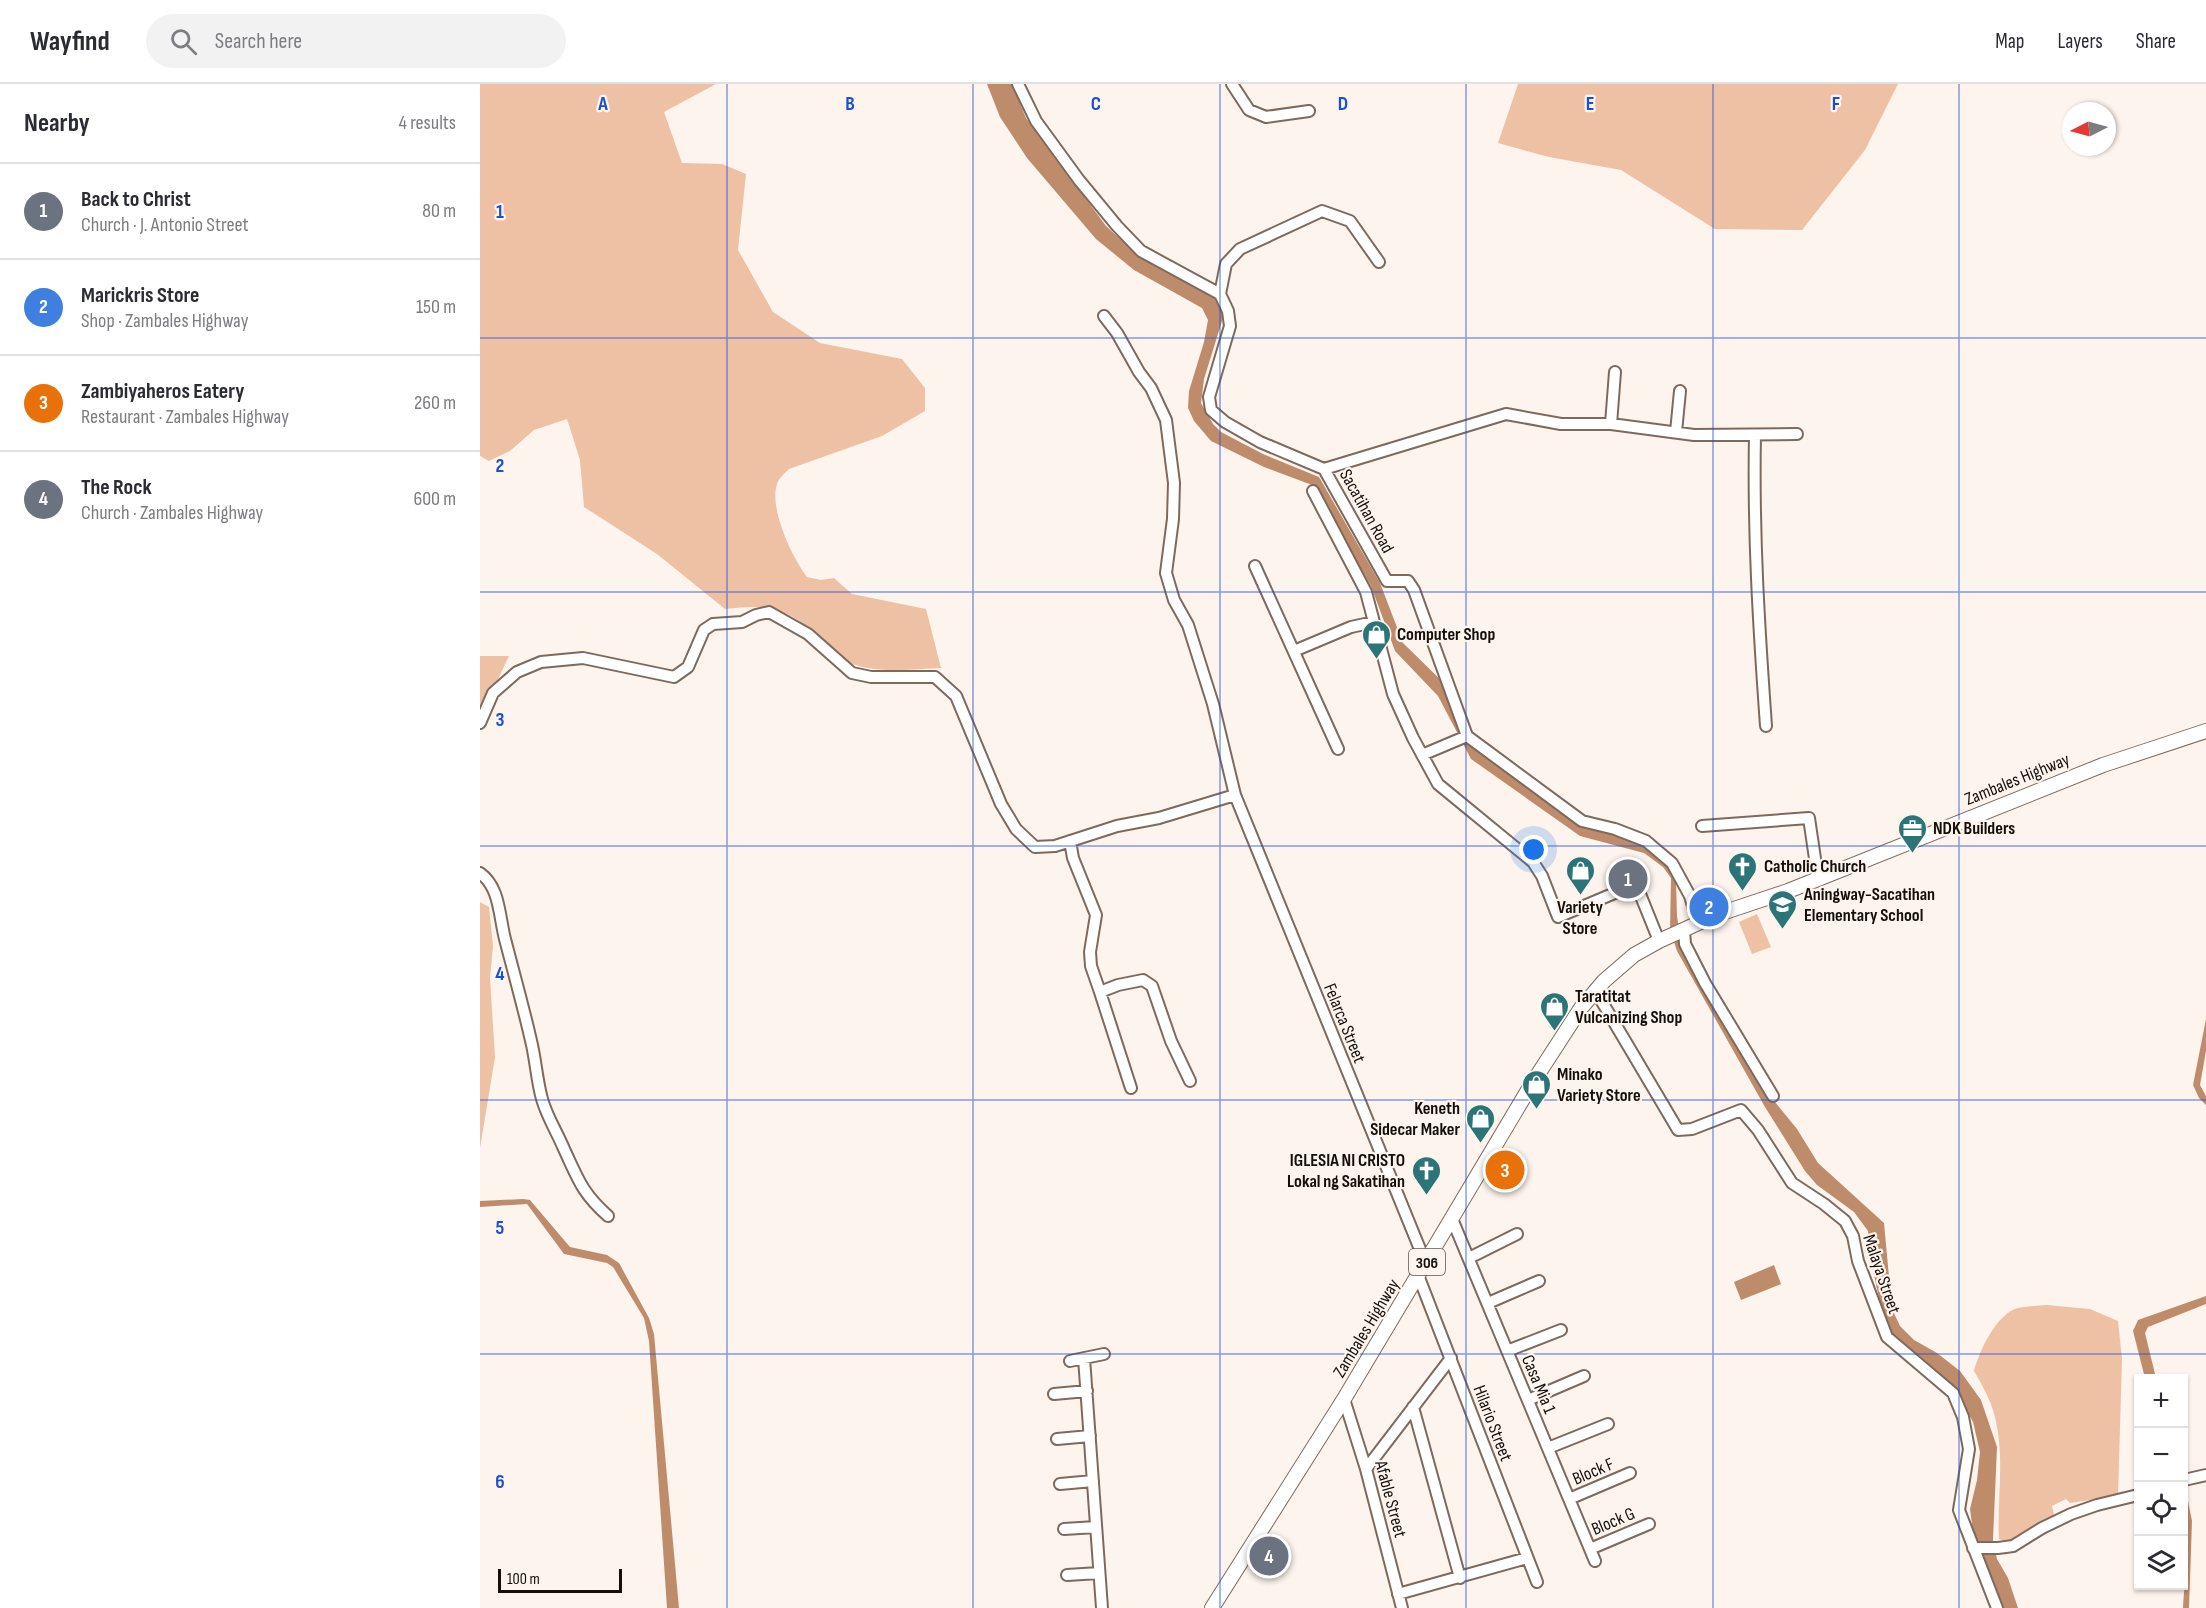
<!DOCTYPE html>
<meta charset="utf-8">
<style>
body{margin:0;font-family:"Sofia Sans Condensed",sans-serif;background:#f2f2f3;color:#2b2b33}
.controls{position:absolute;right:18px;bottom:18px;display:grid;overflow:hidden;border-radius:0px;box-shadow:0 2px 4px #0004}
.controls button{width:54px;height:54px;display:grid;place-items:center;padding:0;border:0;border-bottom:2px solid #e1e1e2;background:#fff;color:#2b2b33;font:30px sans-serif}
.compass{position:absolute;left:1582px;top:18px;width:54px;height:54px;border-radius:50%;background:#fff;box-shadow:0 2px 4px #0004;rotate:264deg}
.scale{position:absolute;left:18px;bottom:15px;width:124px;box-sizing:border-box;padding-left:6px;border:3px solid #150e09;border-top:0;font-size:16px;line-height:21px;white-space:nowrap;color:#150e09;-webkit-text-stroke:4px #fdf4ee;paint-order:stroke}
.you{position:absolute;left:1054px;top:766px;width:21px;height:21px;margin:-15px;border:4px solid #fff;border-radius:50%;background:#1a73e8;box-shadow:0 0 0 9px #1a73e833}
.badge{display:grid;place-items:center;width:39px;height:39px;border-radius:50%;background:#2b7579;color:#fff;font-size:20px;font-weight:700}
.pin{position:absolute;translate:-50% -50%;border:3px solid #fff;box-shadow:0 2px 6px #0006}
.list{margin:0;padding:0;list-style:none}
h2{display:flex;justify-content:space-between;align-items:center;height:78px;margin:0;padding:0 24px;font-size:26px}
h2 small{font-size:20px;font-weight:400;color:#7c7c81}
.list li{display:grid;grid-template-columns:39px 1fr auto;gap:18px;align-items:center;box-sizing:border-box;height:96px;padding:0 24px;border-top:2px solid #e1e1e2}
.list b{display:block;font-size:22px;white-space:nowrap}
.list p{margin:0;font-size:20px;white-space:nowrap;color:#7c7c81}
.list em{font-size:20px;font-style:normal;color:#7c7c81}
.icon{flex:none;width:33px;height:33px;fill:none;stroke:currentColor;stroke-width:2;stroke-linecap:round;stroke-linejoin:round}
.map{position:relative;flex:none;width:1726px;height:1524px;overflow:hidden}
header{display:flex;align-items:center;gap:36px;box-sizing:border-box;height:84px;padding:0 30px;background:#fff;border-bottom:2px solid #e1e1e2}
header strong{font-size:28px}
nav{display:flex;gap:33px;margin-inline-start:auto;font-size:21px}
.search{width:420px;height:54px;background:#f2f2f3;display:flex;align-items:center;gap:15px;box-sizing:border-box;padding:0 21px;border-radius:33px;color:#7c7c81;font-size:22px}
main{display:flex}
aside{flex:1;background:#fff}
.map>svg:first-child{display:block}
.green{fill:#eec1a5}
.water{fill:#bf8c6b}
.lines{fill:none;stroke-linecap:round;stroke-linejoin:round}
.minor-casing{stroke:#7e6a5d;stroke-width:14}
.major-casing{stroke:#7e6a5d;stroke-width:16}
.minor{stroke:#fff;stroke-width:10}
.major{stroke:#fff;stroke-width:14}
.grid{fill:none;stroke:#1d4ed8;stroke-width:1.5;stroke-opacity:0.55}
.labels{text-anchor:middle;stroke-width:4.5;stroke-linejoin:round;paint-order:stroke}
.shield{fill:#fdf4ee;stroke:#5b534e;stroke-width:1.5}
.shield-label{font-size:16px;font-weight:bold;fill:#150e09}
.street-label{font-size:18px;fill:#150e09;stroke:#fdf4ee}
.poi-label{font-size:18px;font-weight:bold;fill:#150e09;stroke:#fdf4ee;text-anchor:start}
.grid-label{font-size:20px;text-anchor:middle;font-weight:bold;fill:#1d4ed8;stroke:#fdf4ee;stroke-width:4.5;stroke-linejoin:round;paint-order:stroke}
</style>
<header>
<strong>Wayfind</strong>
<div class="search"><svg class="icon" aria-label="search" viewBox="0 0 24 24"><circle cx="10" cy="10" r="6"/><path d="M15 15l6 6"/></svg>Search here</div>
<nav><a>Map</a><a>Layers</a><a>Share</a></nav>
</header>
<main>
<aside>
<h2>Nearby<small>4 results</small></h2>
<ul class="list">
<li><span class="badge" style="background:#6b7280">1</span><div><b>Back to Christ</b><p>Church · J. Antonio Street</p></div><em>80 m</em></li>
<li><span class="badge" style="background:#3f7fe0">2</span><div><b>Marickris Store</b><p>Shop · Zambales Highway</p></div><em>150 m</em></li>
<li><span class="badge" style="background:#e8710a">3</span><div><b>Zambiyaheros Eatery</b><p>Restaurant · Zambales Highway</p></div><em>260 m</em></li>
<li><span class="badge" style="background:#6b7280">4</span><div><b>The Rock</b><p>Church · Zambales Highway</p></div><em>600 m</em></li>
</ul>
</aside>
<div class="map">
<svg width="1726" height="1524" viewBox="0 0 1726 1524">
<rect width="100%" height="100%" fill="#fdf4ee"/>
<path class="green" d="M0,0H236L184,28L202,79L242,80L266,90L258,166L293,228L340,259L422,275L445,304V327L402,352L309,385C304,390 299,394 297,400C289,425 312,473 327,493L341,496L354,494L372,510L446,525L461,584C433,585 389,591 365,576C355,570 346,559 338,552C305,522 287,520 245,525L177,470L104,423L100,376L87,335L54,346L30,367L9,377L0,372Z
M1038,0H1418L1385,66L1322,146L1235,145L1141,86L1069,73L1018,59Z
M0,572H29L0,633Z
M0,818L9,823L13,862L10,894L15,973L0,1064Z
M1277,830L1291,863L1272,870L1259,838Z
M1567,1221L1610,1225L1638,1237L1642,1275L1638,1412L1590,1419L1586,1415L1572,1422L1574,1431L1531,1459L1519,1455C1517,1418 1524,1379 1517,1343C1514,1322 1504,1304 1494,1287C1499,1267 1517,1229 1538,1224C1547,1222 1557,1222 1567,1221Z"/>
<path class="water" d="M507,0H532L546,34L626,142L661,174L734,214L742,227V237L724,295L721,319L733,340L741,348L783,370L839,393L900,499L923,559L968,603L994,659L1101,741L1167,759L1190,780L1196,798L1197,832L1199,846L1251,943L1295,1018L1317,1045L1338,1079L1404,1139L1412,1225L1420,1242L1434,1256L1457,1269L1480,1287L1501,1316L1517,1363L1513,1456L1517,1475L1528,1494L1538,1524H1521L1494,1455L1490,1425L1497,1396L1500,1368L1493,1338L1474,1304L1456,1286L1412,1251L1401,1224L1393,1186L1388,1147L1374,1128L1337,1101L1325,1087L1285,1023L1197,867L1190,846L1191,794L1183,783L1164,769L1100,752L991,675L958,612L915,567L891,502L832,401L784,383L731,357L714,337L708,324L709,307L724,258L728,236L722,224L654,186L616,155L547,74L520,33Z
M1726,935V967L1720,1001L1726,1012V1021L1719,1014L1713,1001Z
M43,1115L50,1116L90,1163L127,1171L139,1179L169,1234L174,1250L199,1524H187L169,1257L164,1234L133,1183L127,1179L84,1170L47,1120L0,1123V1117Z
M1294,1181L1301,1200L1261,1216L1254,1198Z
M1726,1212V1220L1668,1243L1665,1249L1676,1294H1665L1653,1247L1658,1236Z
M1704,1397L1712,1437L1709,1524H1703C1704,1501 1710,1461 1706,1439C1704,1425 1704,1412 1704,1397Z"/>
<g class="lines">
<defs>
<path id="minor" d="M538,0L556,37L599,96L637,142L661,167L740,210L748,227L750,242L729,313L731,326L745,338L780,358L844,385L907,497H928L934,506L987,652L1102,737L1135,745L1166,757L1192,779L1210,812L1218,839
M752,0L769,26L786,33L829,27
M740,210L746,180L760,165L842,127L870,137L899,178
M624,232L637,249L659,288L671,304L686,336L694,399L693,435L686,489L694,516L708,541L733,620L755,711L946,1180
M1131,340L1135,288
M1196,348L1200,307
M1275,351C1273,450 1279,544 1286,642
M844,385L1026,330L1081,340H1131L1214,351L1317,350
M833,407L886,508L913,610L933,654L958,700L1053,778L1062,792L1078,833L1156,800L1179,857
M775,482L858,665
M814,567L871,543L894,538
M0,639L13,609L37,588L61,578L103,574L194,593L208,583L224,546L233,540L262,538L276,531L289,528L328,550L372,589L391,593H455L476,612L521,720L536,745L555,763L575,762L637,742L679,734L755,711
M942,671L987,652
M1222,742L1329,734L1338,795
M590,757L593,774L616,831L610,868L611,882L620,908L638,901L663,896L672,902L691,957L710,997
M0,789C20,803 19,832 25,855C34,890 44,925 52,961C56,979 57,997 62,1015C67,1033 77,1048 84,1065C98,1095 102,1109 128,1132
M1204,846L1205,860L1225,899L1293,1012
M1115,906L1198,1046L1212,1045L1261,1026L1278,1046L1312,1099L1344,1120L1365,1137L1373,1152L1378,1177L1407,1253L1473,1309L1483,1333L1489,1365L1479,1426L1517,1524
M620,908L651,1004
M972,1135L1115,1477
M989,1174L1037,1150
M938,1191L1057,1498
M1008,1219L1059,1197
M1027,1267L1081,1246
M604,1274L622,1524
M590,1277L624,1270
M574,1310L607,1307
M864,1315L886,1385L922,1524
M1048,1316L1104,1292
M933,1323L980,1494
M577,1355L610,1352
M1068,1364L1128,1340
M886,1385L971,1274
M1704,1396L1726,1391
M580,1400L613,1397
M1089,1415L1150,1389
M584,1445L616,1443
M1493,1464H1518L1533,1462L1562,1444L1591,1430L1617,1421L1658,1411
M1110,1465L1169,1440
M587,1491L619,1489
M918,1510L1047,1474"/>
<path id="major" d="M732,1524L864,1315L1053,998L1101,924L1124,897L1154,871L1179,857L1236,831L1308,807L1623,681L1726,647"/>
</defs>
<use href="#minor" class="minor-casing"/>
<use href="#major" class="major-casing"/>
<use href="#minor" class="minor"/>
<use href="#major" class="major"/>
</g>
<path class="grid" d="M247,0V1524M493,0V1524M740,0V1524M986,0V1524M1233,0V1524M1479,0V1524M0,254H1726M0,508H1726M0,762H1726M0,1016H1726M0,1270H1726"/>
<defs>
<symbol id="shop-pin" viewBox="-11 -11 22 30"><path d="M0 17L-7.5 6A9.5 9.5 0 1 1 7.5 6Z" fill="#2b7579" stroke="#fdf4ee"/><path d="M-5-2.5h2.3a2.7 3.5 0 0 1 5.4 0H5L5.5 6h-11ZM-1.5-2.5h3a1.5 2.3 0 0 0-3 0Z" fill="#fff"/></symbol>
<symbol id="office-pin" viewBox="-11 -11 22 30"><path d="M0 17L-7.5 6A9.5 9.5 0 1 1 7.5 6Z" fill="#2b7579" stroke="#fdf4ee"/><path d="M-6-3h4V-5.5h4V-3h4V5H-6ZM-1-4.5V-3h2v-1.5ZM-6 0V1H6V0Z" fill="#fff"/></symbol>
<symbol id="church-pin" viewBox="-11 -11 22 30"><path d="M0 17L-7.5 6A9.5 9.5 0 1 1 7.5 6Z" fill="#2b7579" stroke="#fdf4ee"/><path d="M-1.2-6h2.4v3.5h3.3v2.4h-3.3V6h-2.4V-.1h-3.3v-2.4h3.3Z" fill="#fff"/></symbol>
<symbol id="school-pin" viewBox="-11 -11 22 30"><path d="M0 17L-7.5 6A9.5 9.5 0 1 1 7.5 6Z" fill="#2b7579" stroke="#fdf4ee"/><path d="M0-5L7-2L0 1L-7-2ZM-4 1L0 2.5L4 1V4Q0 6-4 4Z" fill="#fff"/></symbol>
</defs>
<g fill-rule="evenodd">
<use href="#shop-pin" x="880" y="534" width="33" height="45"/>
<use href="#office-pin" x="1416" y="728" width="33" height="45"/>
<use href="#church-pin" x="1246" y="766" width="33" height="45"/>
<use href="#shop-pin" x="1084" y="770" width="33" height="45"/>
<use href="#school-pin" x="1286" y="804" width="33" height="45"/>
<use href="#shop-pin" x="1058" y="906" width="33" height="45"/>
<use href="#shop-pin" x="1040" y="984" width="33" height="45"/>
<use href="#shop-pin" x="984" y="1018" width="33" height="45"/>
<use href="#church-pin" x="930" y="1070" width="33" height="45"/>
</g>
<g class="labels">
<rect class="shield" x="929" y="1165" width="36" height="26" rx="4.5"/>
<g class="shield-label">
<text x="947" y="1184">306</text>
</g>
<g class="street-label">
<text transform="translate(887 427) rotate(61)" y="6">Sacatihan Road</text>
<text transform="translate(1537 695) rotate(-22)" y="6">Zambales Highway</text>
<text transform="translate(865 939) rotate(68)" y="6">Felarca Street</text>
<text transform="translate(1402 1190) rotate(71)" y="6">Malaya Street</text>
<text transform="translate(886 1244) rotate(-59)" y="6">Zambales Highway</text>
<text transform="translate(1059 1300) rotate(67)" y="6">Casa Mia 1</text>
<text transform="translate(1013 1339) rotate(69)" y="6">Hilario Street</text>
<text transform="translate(1113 1387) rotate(-23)" y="6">Block F</text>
<text transform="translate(911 1415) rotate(75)" y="6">Afable Street</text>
<text transform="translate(1133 1437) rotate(-23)" y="6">Block G</text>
</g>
<g class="poi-label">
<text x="917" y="556">Computer Shop</text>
<text x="1453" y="750">NDK Builders</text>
<text x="1284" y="788">Catholic Church</text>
<text x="1324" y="816">Aningway-Sacatihan<tspan x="1324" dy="21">Elementary School</tspan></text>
<text x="1100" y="829" text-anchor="middle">Variety<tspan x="1100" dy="21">Store</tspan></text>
<text x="1095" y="918">Taratitat<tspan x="1095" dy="21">Vulcanizing Shop</tspan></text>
<text x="1077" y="996">Minako<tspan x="1077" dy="21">Variety Store</tspan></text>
<text x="980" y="1030" text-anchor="end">Keneth<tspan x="980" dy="21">Sidecar Maker</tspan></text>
<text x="925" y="1082" text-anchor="end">IGLESIA NI CRISTO<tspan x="925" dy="21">Lokal ng Sakatihan</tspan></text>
</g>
</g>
<g class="grid-label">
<text x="123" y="26">A</text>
<text x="370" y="26">B</text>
<text x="616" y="26">C</text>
<text x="863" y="26">D</text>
<text x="1110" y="26">E</text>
<text x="1356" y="26">F</text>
<text x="20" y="134">1</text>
<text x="20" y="388">2</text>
<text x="20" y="642">3</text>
<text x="20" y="896">4</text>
<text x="20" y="1150">5</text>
<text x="20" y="1404">6</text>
</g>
</svg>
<div class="controls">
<button>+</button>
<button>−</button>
<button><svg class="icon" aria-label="locate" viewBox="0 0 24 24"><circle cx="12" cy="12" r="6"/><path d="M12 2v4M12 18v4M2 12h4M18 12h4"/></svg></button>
<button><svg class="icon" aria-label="layers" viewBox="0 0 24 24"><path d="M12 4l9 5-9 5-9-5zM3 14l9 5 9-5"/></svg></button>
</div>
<svg class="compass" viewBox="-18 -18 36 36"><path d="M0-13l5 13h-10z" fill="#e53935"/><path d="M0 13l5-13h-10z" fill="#7c7c81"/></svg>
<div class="scale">100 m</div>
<div class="you"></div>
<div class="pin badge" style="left:1148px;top:795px;background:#6b7280">1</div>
<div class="pin badge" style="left:1229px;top:823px;background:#3f7fe0">2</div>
<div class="pin badge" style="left:1025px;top:1086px;background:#e8710a">3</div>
<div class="pin badge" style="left:789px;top:1472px;background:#6b7280">4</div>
</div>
</main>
